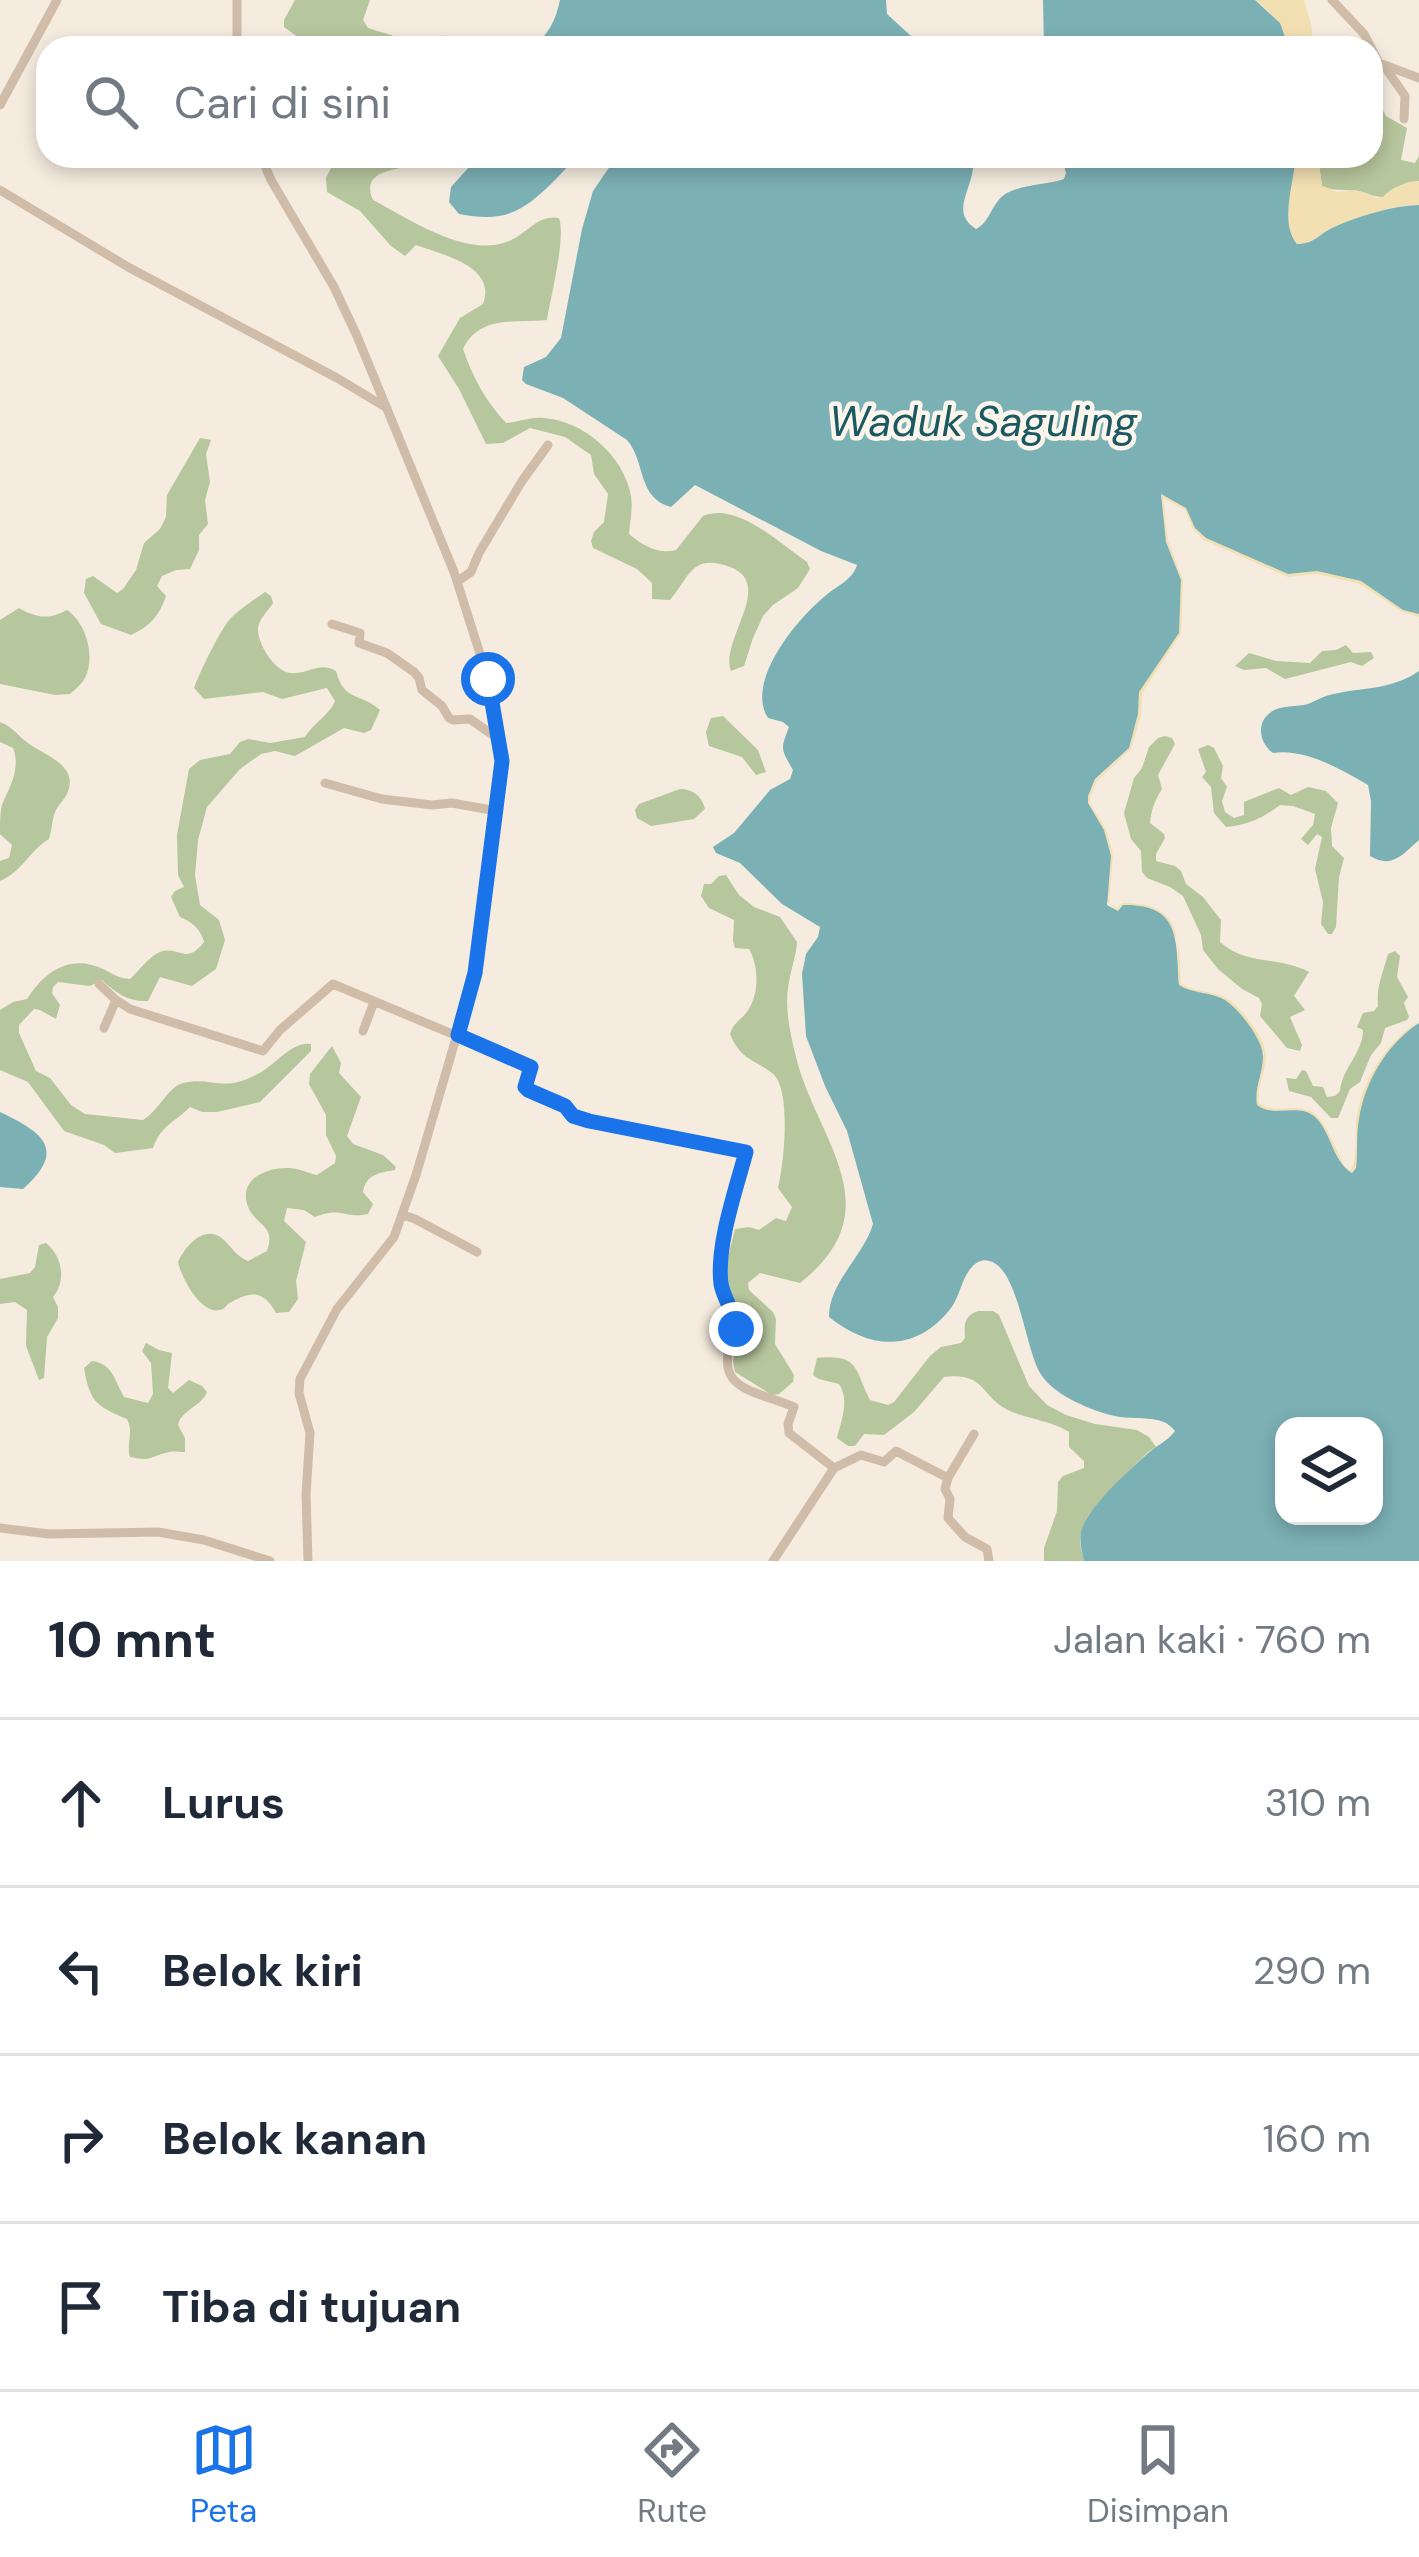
<!DOCTYPE html>
<html lang="id">
<meta charset="utf-8">
<style>
body{margin:0;font-family:"DM Sans",sans-serif;background:#f2f2f3;color:#1f2937}
.controls{position:absolute;right:36px;bottom:36px;display:grid;overflow:hidden;border-radius:24px;box-shadow:0 6px 18px #0003}
.controls button{width:108px;height:108px;display:grid;place-items:center;padding:0;border:0;border-bottom:3px solid #e0e1e3;background:#fff;color:#1f2937;font:60px sans-serif}
.stop{position:absolute;width:36px;height:36px;margin:-27px;border:9px solid #1a73e8;border-radius:50%;background:#fff}
.stop.end{background:#1a73e8;border-color:#fff;box-shadow:0 3px 12px #0008}
.list{margin:0;padding:0;list-style:none}
h2{display:flex;justify-content:space-between;align-items:center;height:156px;margin:0;padding:0 48px;font-size:51px}
h2 small{font-size:39px;font-weight:400;color:#747a83}
.list li{display:grid;grid-template-columns:78px 1fr auto;gap:36px;align-items:center;box-sizing:border-box;height:168px;padding:0 48px;border-top:3px solid #e0e1e3}
.list b{display:block;font-size:45px;white-space:nowrap}
.list em{font-size:39px;font-style:normal;color:#747a83}
.icon{flex:none;width:66px;height:66px;fill:none;stroke:currentColor;stroke-width:2;stroke-linecap:round;stroke-linejoin:round}
.map{position:relative;flex:none;width:1419px;height:1561px;overflow:hidden}
.search{position:absolute;background:#fff;box-shadow:0 6px 18px #0003;left:36px;right:36px;top:36px;height:132px;display:flex;align-items:center;gap:30px;box-sizing:border-box;padding:0 42px;border-radius:36px;color:#747a83;font-size:45px}
.sheet{height:828px;background:#fff}
nav{display:flex;justify-content:space-around;align-items:center;box-sizing:border-box;height:168px;border-top:3px solid #e0e1e3;background:#fff;font-size:33px;color:#747a83}
nav a{display:grid;justify-items:center;gap:6px}
nav .on{color:#1a73e8}
.map>svg:first-child{display:block}
.green{fill:#b6c69d}
.sand{fill:#f2e0b3}
.water{fill:#7bb0b5;fill-rule:evenodd}
.lines{fill:none;stroke-linecap:round;stroke-linejoin:round}
.street{stroke:#cfbca9;stroke-width:9}
.route{stroke:#1a73e8;stroke-width:15}
.labels{text-anchor:middle;stroke-width:9;stroke-linejoin:round;paint-order:stroke}
.water-label{font-size:42px;font-style:italic;fill:#1a5961;stroke:#fcf5ec}
</style>
<div class="map">
<svg width="1419" height="1561" viewBox="0 0 1419 1561">
<rect width="100%" height="100%" fill="#f5ecdf"/>
<path class="green" d="M295,0H370L363,20L368,28C384,33 405,40 421,40C439,40 445,29 461,42L460,48H313L284,27V20Z
M1371,97L1381,106L1386,116L1407,128L1401,160L1415,163L1419,156V181C1406,183 1392,187 1383,197C1373,197 1368,193 1358,191C1345,189 1335,192 1322,186L1319,164L1324,156H1371Z
M337,156H444C440,158 430,163 426,164C405,169 358,167 373,200C409,219 468,259 509,241C528,233 538,214 559,218C566,237 551,296 547,320C516,323 479,315 463,349C473,378 485,400 506,423C519,422 531,417 544,418C584,421 624,456 631,496C633,508 630,522 629,534C642,545 659,555 676,550L703,516C737,501 780,544 807,562L810,569L798,588L773,605L763,616L753,638L744,666L731,671C719,641 776,584 730,567C692,553 690,576 670,600L652,599V583L637,569L593,548L591,541L594,532L604,522L608,494L594,474L591,455L565,437L530,428L503,443L486,444L459,389L438,356L460,318L483,304C497,266 443,255 416,245L405,256L391,246L360,211L327,192L326,178Z
M200,438L211,440L206,454L210,482L205,500L208,524L199,535V550L190,569L176,570L162,576L157,586L166,596C160,615 149,627 131,635L101,624L84,593L86,579L93,576L117,593L123,589L136,570L144,543L160,529L166,517L167,495Z
M265,592L271,596L273,603C268,611 259,619 258,628C257,643 274,671 290,673C308,675 319,661 336,671C344,702 360,692 380,710L371,730L364,733L344,728L295,756L275,751L261,754L240,769L207,807L198,840L195,875L200,905L219,920L225,940L216,969L192,986L160,977L148,1001C128,1002 116,993 102,980L90,986L58,982L53,987L52,993L60,1005L56,1019L40,1010L34,1009L19,1025V1033L36,1071L50,1078L71,1105L85,1114L143,1120C160,1109 168,1087 183,1083C211,1076 221,1093 256,1075C275,1066 291,1041 311,1044V1051L260,1102L217,1112H202L190,1107C173,1124 162,1124 153,1148L115,1153L104,1145L64,1131L28,1082L0,1070V1010L13,1002L27,999C44,972 70,953 103,969C113,974 118,978 130,979C138,972 149,956 160,952C179,945 186,966 204,942C200,928 192,922 180,917L171,897L175,891L184,887L178,875L177,835L189,769L200,760L230,754L240,742L248,739L270,743L305,737C313,724 331,713 335,701L327,688L282,699L263,692L204,699L194,688C199,674 222,625 233,616C242,608 255,599 265,592Z
M19,608C37,618 48,620 67,610C86,623 96,656 85,678C82,684 74,690 70,694L55,695L0,684V620Z
M1346,645L1353,653L1371,652L1374,658L1362,666L1351,662L1285,679L1266,668L1244,670L1235,666L1249,653L1276,661L1310,663L1322,651L1336,650Z
M723,716L758,750L766,772L756,775L742,757L709,746L706,732L711,718Z
M0,722C14,727 19,738 31,745C49,757 79,767 67,794C64,800 59,804 56,810C52,818 52,830 49,839C29,851 22,872 0,881V861L9,858L12,845L0,834C0,825 0,813 2,805C10,786 21,769 13,748L0,742Z
M1165,736L1172,738L1175,744L1158,775L1162,789C1155,800 1151,810 1150,823L1164,834L1165,838L1156,854V861L1175,866L1181,871L1186,884L1203,897L1221,920L1220,942C1247,966 1279,956 1309,972L1294,996L1305,1010L1290,1017L1302,1045L1300,1051L1287,1048L1260,1016L1262,1004L1259,998L1242,989L1218,969L1203,950L1201,935L1183,896L1170,887L1147,878L1142,872L1141,851L1131,839L1124,813L1134,778L1142,768L1149,747L1158,738Z
M1208,745L1214,748L1223,766L1221,778L1227,787L1222,801L1225,812L1234,818L1244,815V802L1279,788L1291,795L1308,787L1326,791L1338,803L1331,828L1332,846L1344,858L1339,877L1336,927L1332,934H1328L1321,924L1323,902L1315,869L1322,837L1317,834L1308,845L1301,839L1313,825L1315,814L1293,806L1280,805C1263,818 1248,825 1226,827L1214,813L1211,787L1202,777L1206,772L1198,749Z
M680,789C693,789 702,796 705,809L694,819L651,826L637,818L635,810L639,804Z
M726,875L739,895L754,907L780,917L797,942C796,957 790,972 788,988C785,1008 790,1033 795,1053C814,1138 896,1207 800,1283L760,1273L748,1283L749,1290L773,1312L776,1319L775,1344L794,1375L793,1382L779,1394L772,1395L735,1372L733,1361L739,1327L726,1288L727,1261L735,1229L749,1227L759,1230L776,1218L786,1221L792,1207L778,1188C784,1164 792,1088 772,1073C752,1058 741,1060 730,1034C734,1021 742,1020 749,1009C759,992 759,966 749,949L735,948L733,941L734,920L709,908L701,896L704,884H711L719,876Z
M1395,951L1400,956L1397,977L1408,997L1404,1003L1409,1017L1407,1020L1385,1028L1381,1043L1371,1055L1360,1082L1350,1089L1338,1118H1331L1311,1097L1289,1091L1286,1078L1296,1079L1302,1070L1306,1071L1313,1086L1323,1087L1327,1097L1335,1096L1340,1091C1342,1068 1363,1053 1363,1030L1357,1027L1363,1013L1374,1011L1378,1006C1376,987 1383,973 1388,954Z
M332,1046L341,1063L339,1073L361,1097L347,1136L353,1144L383,1155L396,1167L395,1170C379,1173 366,1174 363,1192L373,1204L368,1214C344,1219 342,1206 315,1217L304,1210L287,1208L284,1221L306,1242L296,1281L298,1299L289,1312L276,1313C263,1289 250,1291 228,1304C226,1306 224,1309 220,1310C201,1315 181,1277 178,1262C186,1245 206,1222 225,1241C234,1250 236,1256 248,1261L267,1251C276,1225 258,1227 249,1209C236,1181 265,1167 288,1168C298,1168 308,1173 317,1175L335,1163L336,1156L326,1135V1115L309,1084L310,1074Z
M46,1243C62,1256 67,1280 53,1297L58,1307V1318L47,1337L44,1378L39,1380L26,1346L27,1310L15,1302L0,1304V1279L30,1273L35,1267L39,1245Z
M978,1311H993L999,1315L1029,1386L1047,1405L1066,1415L1095,1424L1137,1430L1149,1437L1156,1447L1148,1452C1129,1472 1079,1513 1080,1541C1080,1548 1083,1554 1084,1561H1044V1548L1057,1511L1058,1482L1063,1476L1084,1468V1461L1069,1447V1432C1057,1423 1028,1418 1012,1412C979,1398 988,1372 944,1377L914,1412L884,1435L864,1434L855,1446H848L837,1438C841,1421 850,1400 839,1384L819,1379L813,1375L817,1358C860,1354 854,1369 870,1400L888,1405L894,1402L930,1356L941,1347L961,1343L965,1338C964,1324 964,1316 978,1311Z
M146,1343L159,1350L172,1353L168,1388L173,1393L189,1380L202,1386L207,1392C201,1407 181,1410 178,1425L185,1438V1452C180,1452 174,1451 169,1452C150,1456 153,1462 130,1457C126,1443 134,1432 127,1419C96,1406 90,1402 84,1368L92,1361C112,1363 115,1381 124,1397L148,1403L153,1394L151,1363L142,1351Z"/>
<path class="sand" d="M1255,0H1304L1311,24L1313,48H1289C1285,27 1272,13 1255,0Z
M1296,156H1324L1319,164L1322,186L1337,192L1356,190L1377,198L1383,197L1394,188L1408,182L1419,181V205C1391,206 1358,216 1332,228C1318,235 1314,244 1297,244C1279,222 1293,182 1296,156Z
M1161,494L1187,508L1195,528L1206,538L1288,574L1317,571L1361,581L1403,610L1419,614V617L1402,612L1360,584L1317,574L1288,577L1204,540L1193,529L1185,510L1163,498L1168,541L1183,580L1181,634L1142,693L1141,715L1131,749L1097,781L1090,797V803L1106,829L1113,855L1109,903L1117,908L1122,903C1181,902 1179,937 1181,984C1195,993 1214,990 1228,999C1241,1008 1266,1039 1266,1055C1266,1072 1256,1086 1259,1103C1276,1116 1298,1101 1315,1114C1327,1124 1336,1150 1344,1165L1350,1171C1358,1159 1355,1141 1356,1125C1359,1084 1385,1043 1419,1021L1407,1032L1359,1118L1357,1164L1352,1173C1332,1160 1331,1130 1314,1116C1297,1103 1274,1118 1257,1105L1255,1093L1264,1053L1225,1000L1190,992L1179,985L1177,937L1118,911L1106,901L1104,830L1088,803V796L1095,780L1129,748L1138,714L1139,692L1179,633L1181,580L1166,542Z"/>
<path class="water" d="M560,0H886L887,14L924,48H531C548,36 556,20 560,0Z
M1043,0H1255L1280,23L1289,48H1044Z
M479,156H578C571,164 564,170 557,178C524,211 507,223 459,214L449,202L451,187Z
M617,156H973C977,187 947,210 976,229C991,222 991,202 1007,193C1024,184 1047,185 1064,179L1066,173L1061,156H1296C1294,182 1279,223 1297,244C1314,244 1318,235 1332,228C1358,216 1391,206 1419,205V614L1403,610L1361,581L1317,571L1288,574L1206,538L1195,528L1186,508L1161,494L1166,542L1181,580L1179,633L1139,692L1138,714L1129,748L1095,779L1088,796V803L1104,830L1111,856L1107,905L1118,911L1123,905C1181,904 1176,940 1179,985C1193,994 1212,992 1225,1000C1239,1009 1263,1040 1263,1056C1263,1074 1254,1087 1257,1105C1274,1118 1297,1103 1314,1116C1331,1130 1332,1161 1352,1173L1356,1168C1358,1152 1356,1135 1359,1119C1365,1081 1387,1044 1419,1023V1561H1084C1082,1551 1079,1542 1081,1532C1087,1508 1126,1473 1145,1456C1155,1446 1167,1442 1175,1431C1162,1413 1135,1421 1115,1416C1092,1411 1056,1396 1042,1376C1025,1352 1019,1267 989,1261C984,1259 976,1262 972,1267C962,1277 960,1296 951,1308C916,1353 870,1350 829,1317C829,1282 863,1257 873,1224L847,1131L825,1086L806,1036L802,974L806,954L818,937L820,927L782,904L740,863L716,853L713,847L734,833L770,790L790,779L793,770C781,749 780,750 789,727L783,722L768,718C745,682 796,620 824,597C836,586 852,581 857,565L821,551L695,485L671,507C637,498 646,462 627,440L563,398L526,384L522,380L524,367L546,357L561,338L582,229L593,191ZM1284,1426H1374V1516H1284Z
M1419,671V840C1402,855 1392,869 1370,856L1371,801L1368,785C1340,769 1305,748 1273,753C1260,744 1255,723 1271,712C1280,705 1298,707 1308,704C1315,701 1320,698 1326,696C1361,686 1388,692 1419,671Z
M0,1112C42,1132 68,1149 23,1189L0,1187Z"/>
<g class="lines">
<path class="street" d="M1332,0L1364,34L1379,63L1419,78
M237,48V0
M1387,70L1405,96L1404,119
M0,105L57,0
M261,156L271,180L334,287L357,336L454,572L488,679L503,761L475,973L416,1175L394,1237L337,1309L300,1379L299,1393L310,1433L306,1494L308,1561
M0,190L128,267L337,378L387,408
M458,581L471,572L479,553L522,481L548,445
M332,624L360,633L359,643L387,653L414,672L419,678L422,690L442,706L449,718L453,720L470,719L500,740
M325,783L382,799L432,805L452,803L497,811
M99,984L116,1000L130,1009L263,1051L280,1030L333,984L531,1067L525,1087L528,1091L565,1106L573,1116L589,1121L746,1152C736,1191 717,1241 721,1281C723,1297 733,1310 736,1326C709,1390 748,1388 794,1407L788,1424L789,1433L834,1468L773,1561
M104,1028L116,1000
M363,1031L374,1002
M403,1215L415,1219L477,1252
M834,1468L861,1455L884,1462L896,1451L948,1478L945,1489L950,1499L948,1518L965,1537L987,1549L989,1561
M948,1478L974,1434
M0,1528L49,1534L158,1532L204,1540L270,1561"/>
</g>
<g class="lines">
<path class="route" d="M488,679L502,761L475,973L458,1035L531,1067L525,1087L528,1090L565,1106L573,1116L589,1121L746,1152C736,1189 716,1246 721,1284C724,1300 735,1312 736,1329"/>
</g>
<g class="labels">
<g class="water-label">
<text x="983" y="436">Waduk Saguling</text>
</g>
</g>
</svg>
<div class="controls">
<button><svg class="icon" aria-label="layers" viewBox="0 0 24 24"><path d="M12 4l9 5-9 5-9-5zM3 14l9 5 9-5"/></svg></button>
</div>
<div class="stop" style="left:488px;top:679px"></div>
<div class="stop end" style="left:736px;top:1329px"></div>
<div class="search"><svg class="icon" aria-label="search" viewBox="0 0 24 24"><circle cx="10" cy="10" r="6"/><path d="M15 15l6 6"/></svg>Cari di sini</div>
</div>
<section class="sheet">
<h2>10 mnt<small>Jalan kaki · 760 m</small></h2>
<ul class="list">
<li><svg class="icon" aria-label="ahead" viewBox="0 0 24 24"><path d="M12 20V5M6 11l6-6 6 6"/></svg><div><b>Lurus</b></div><em>310 m</em></li>
<li><svg class="icon" aria-label="left" viewBox="0 0 24 24"><path d="M17 20v-9H6M10 6l-5 5 5 5"/></svg><div><b>Belok kiri</b></div><em>290 m</em></li>
<li><svg class="icon" aria-label="right" viewBox="0 0 24 24"><path d="M7 20v-9h11M14 6l5 5-5 5"/></svg><div><b>Belok kanan</b></div><em>160 m</em></li>
<li><svg class="icon" aria-label="arrive" viewBox="0 0 24 24"><path d="M6 21V4h12l-3 4 3 4H6"/></svg><div><b>Tiba di tujuan</b></div></li>
</ul>
</section>
<nav>
<a class="on"><svg class="icon" aria-label="map" viewBox="0 0 24 24"><path d="M3 6l6-2 6 2 6-2v14l-6 2-6-2-6 2zM9 4v14M15 6v14"/></svg>Peta</a>
<a><svg class="icon" aria-label="directions" viewBox="0 0 24 24"><path d="M12 3l9 9-9 9-9-9zM9 14v-3h6M13 9l2 2-2 2"/></svg>Rute</a>
<a><svg class="icon" aria-label="saved" viewBox="0 0 24 24"><path d="M7 4h10v16l-5-4-5 4z"/></svg>Disimpan</a>
</nav>
